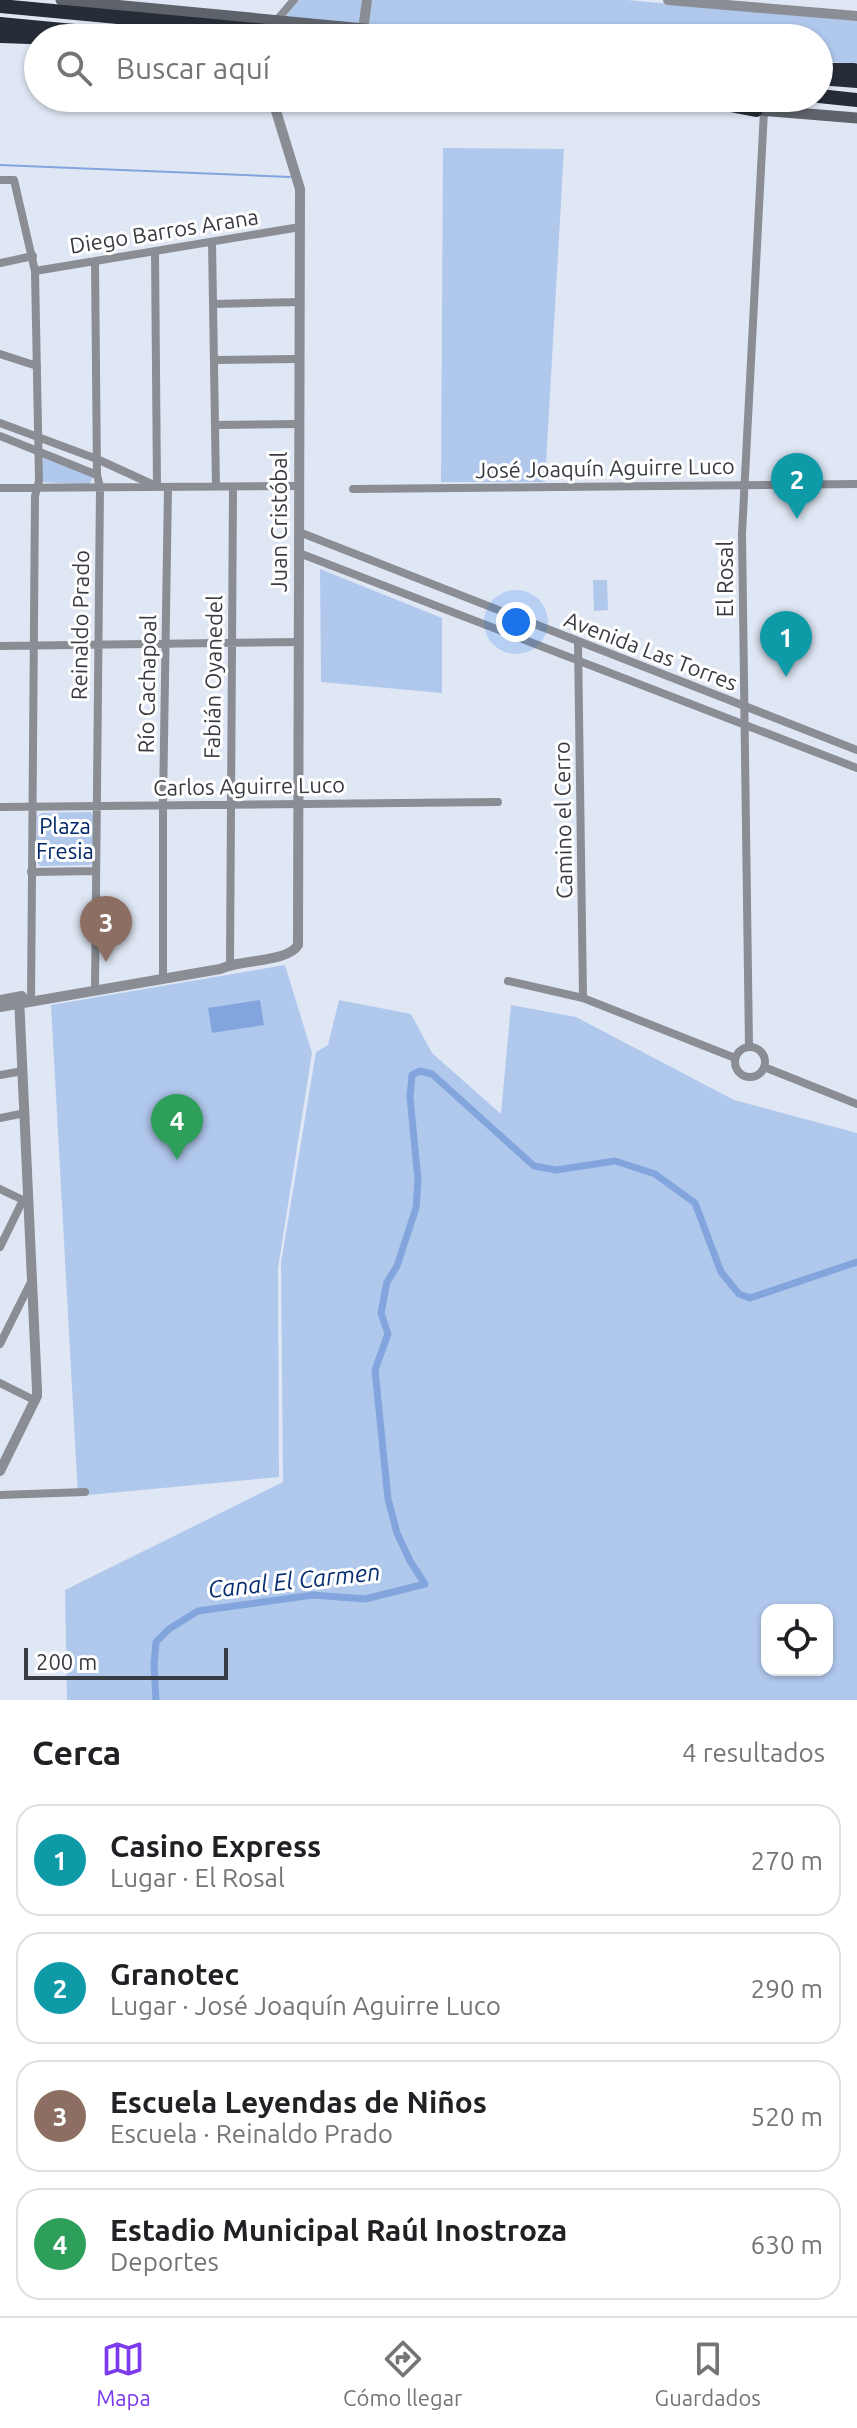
<!DOCTYPE html>
<html lang="es">
<meta charset="utf-8">
<style>
body{margin:0;font-family:Ubuntu,sans-serif;background:#f6f6f6;color:#202124}
.controls{position:absolute;right:24px;bottom:24px;display:grid;overflow:hidden;border-radius:16px;box-shadow:0 2px 6px #0004}
.controls button{width:72px;height:72px;display:grid;place-items:center;padding:0;border:0;border-bottom:2px solid #e0e0e0;background:#fff;color:#202124;font:40px sans-serif}
.scale{position:absolute;left:24px;bottom:20px;width:204px;box-sizing:border-box;padding-left:8px;border:4px solid #383b41;border-top:0;font-size:22px;line-height:28px;white-space:nowrap;color:#383b41;-webkit-text-stroke:6px #fff;paint-order:stroke}
.you{position:absolute;left:516px;top:622px;width:28px;height:28px;margin:-20px;border:6px solid #fff;border-radius:50%;background:#1a73e8;box-shadow:0 0 0 12px #1a73e833}
.badge{display:grid;place-items:center;width:52px;height:52px;border-radius:50%;background:#7c3aed;color:#fff;font-size:26px;font-weight:700}
.pin{position:absolute;translate:-50% -66px;filter:drop-shadow(0 2px 4px #0008)}
.pin::after{content:'';position:absolute;top:42px;width:28px;height:24px;background:inherit;clip-path:polygon(0 0,100% 0,50% 100%)}
.list{margin:0;padding:0;list-style:none}
h2{display:flex;justify-content:space-between;align-items:center;height:104px;margin:0;padding:0 32px;font-size:34px}
h2 small{font-size:26px;font-weight:400;color:#757577}
.list li{display:grid;grid-template-columns:52px 1fr auto;gap:24px;align-items:center;box-sizing:border-box;height:112px;margin:0 16px 16px;padding:0 16px;border:2px solid #e0e0e0;border-radius:24px}
.list b{display:block;font-size:30px;white-space:nowrap}
.list p{margin:0;font-size:26px;white-space:nowrap;color:#757577}
.list em{font-size:26px;font-style:normal;color:#757577}
.icon{flex:none;width:44px;height:44px;fill:none;stroke:currentColor;stroke-width:2;stroke-linecap:round;stroke-linejoin:round}
.map{position:relative;flex:none;width:857px;height:1700px;overflow:hidden}
.search{position:absolute;background:#fff;box-shadow:0 2px 6px #0004;left:24px;right:24px;top:24px;height:88px;display:flex;align-items:center;gap:20px;box-sizing:border-box;padding:0 28px;border-radius:44px;color:#757577;font-size:30px}
.sheet{height:616px;background:#fff}
nav{display:flex;justify-content:space-around;align-items:center;box-sizing:border-box;height:112px;border-top:2px solid #e0e0e0;background:#fff;font-size:22px;color:#757577}
nav a{display:grid;justify-items:center;gap:4px}
nav .on{color:#7c3aed}
.map>svg:first-child{display:block}
.green{fill:#b1c8ed;fill-rule:evenodd}
.water{fill:#83a5de}
.lines{fill:none;stroke-linecap:round;stroke-linejoin:round}
.stream{stroke:#83a5de;stroke-width:2}
.canal{stroke:#83a5de;stroke-width:7}
.minor{stroke:#8a8d93;stroke-width:8}
.tertiary{stroke:#8a8d93;stroke-width:10}
.secondary{stroke:#5e636b;stroke-width:11}
.motorway{stroke:#272d37;stroke-width:14}
.labels{text-anchor:middle;stroke-width:6;stroke-linejoin:round;paint-order:stroke}
.street-label{font-size:22px;fill:#383b41;stroke:#fff}
.park-label{font-size:22px;fill:#012667;stroke:#fff}
.water-label{font-size:24px;font-style:italic;fill:#082f71;stroke:#fff}
</style>
<div class="map">
<svg width="857" height="1700" viewBox="0 0 857 1700">
<rect width="100%" height="100%" fill="#dfe7f5"/>
<path class="green" d="M299,0H627L857,21V64L819,61V38H514L285,17Z
M443,148L564,149L545,482H441Z
M43,457L93,477L89,485L42,482Z
M320,569L442,618V693L321,682Z
M593,580H607L608,610L594,611Z
M91,812L93,816L94,862L90,865L40,866L37,862V816L42,813Z
M285,965L312,1053L278,1268L279,1477L78,1496L51,1005Z
M339,1000L411,1014L432,1053L501,1114L511,1005L576,1017L734,1100L857,1133V1700H67L65,1590L283,1482L281,1263L316,1052L328,1045ZM767,1610H827V1670H767Z"/>
<path class="water" d="M260,1000L264,1025L212,1033L208,1008Z"/>
<g class="lines">
<path class="stream" d="M0,165L290,177"/>
<path class="canal" d="M156,1700L154,1665L156,1642L169,1629L198,1611L313,1595L365,1599L425,1584L410,1561L397,1533L388,1499L375,1370L388,1334L381,1313L387,1282L397,1266L416,1208L418,1180L410,1097L412,1075L420,1071L432,1074L534,1166L556,1170L615,1161L655,1174L695,1203L721,1272L739,1294L750,1298L857,1262"/>
<path class="minor" d="M276,21L294,0
M0,180H14L35,271L39,481L35,496L31,1002
M212,242L216,487
M155,251L157,487
M95,261L97,475L100,487L95,990
M0,263L33,256
M35,271L300,227
M213,304L300,302
M0,354L37,366
M214,360L299,359
M0,423L97,459L156,486
M215,425L299,424
M0,436L97,475
M0,488L299,486
M353,489L857,484
M299,532L857,750
M299,553L857,768
M578,642L583,998
M0,646L299,642
M0,807L498,802
M31,872L96,871
M230,964L233,487
M163,978V805L168,487
M508,981L583,998L735,1058
M749,1047L742,534L764,111
M735 1062a15 15 0 1 1 30 0a15 15 0 1 1-30 0Z
M764,1067L857,1104
M0,1075L23,1071
M0,1118L25,1113
M0,1189L23,1200H29
M0,1247L23,1200
M0,1344L32,1280
M0,1383L34,1400
M0,1495L85,1492"/>
<path class="tertiary" d="M668,0L857,16
M363,30L367,0
M0,1000L22,996
M0,1007L220,969C240,959 287,963 298,945L300,189L272,98
M0,1471L37,1396V1390L19,997"/>
<path class="secondary" d="M61,0L459,38
M616,98L707,106
M748,109L857,118"/>
<path class="motorway" d="M0,6L341,38
M0,24L148,38
M1,36L57,38
M826,70H854
M819,78L857,81
M819,96L857,100
M694,98L756,110"/>
</g>
<g class="labels">
<g class="street-label">
<text transform="translate(164 231) rotate(-9)" y="8">Diego Barros Arana</text>
<text transform="translate(605 468) rotate(-1)" y="8">José Joaquín Aguirre Luco</text>
<text transform="translate(279 522) rotate(-90)" y="8">Juan Cristóbal</text>
<text transform="translate(725 579) rotate(-90)" y="8">El Rosal</text>
<text transform="translate(80 625) rotate(-89)" y="8">Reinaldo Prado</text>
<text transform="translate(651 651) rotate(21)" y="8">Avenida Las Torres</text>
<text transform="translate(213 677) rotate(-89)" y="8">Fabián Oyanedel</text>
<text transform="translate(147 684) rotate(-89)" y="8">Río Cachapoal</text>
<text transform="translate(249 786) rotate(-1)" y="8">Carlos Aguirre Luco</text>
<text transform="translate(563 820) rotate(-91)" y="8">Camino el Cerro</text>
</g>
<g class="park-label">
<text x="65" y="834">Plaza<tspan x="65" dy="25">Fresia</tspan></text>
</g>
<g class="water-label">
<text transform="translate(294 1581) rotate(-6)" y="8">Canal El Carmen</text>
</g>
</g>
</svg>
<div class="controls">
<button><svg class="icon" aria-label="locate" viewBox="0 0 24 24"><circle cx="12" cy="12" r="6"/><path d="M12 2v4M12 18v4M2 12h4M18 12h4"/></svg></button>
</div>
<div class="scale">200 m</div>
<div class="you"></div>
<div class="pin badge" style="left:786px;top:677px;background:#0f9aa8">1</div>
<div class="pin badge" style="left:797px;top:519px;background:#0f9aa8">2</div>
<div class="pin badge" style="left:106px;top:962px;background:#8d6e63">3</div>
<div class="pin badge" style="left:177px;top:1160px;background:#2e9e5b">4</div>
<div class="search"><svg class="icon" aria-label="search" viewBox="0 0 24 24"><circle cx="10" cy="10" r="6"/><path d="M15 15l6 6"/></svg>Buscar aquí</div>
</div>
<section class="sheet">
<h2>Cerca<small>4 resultados</small></h2>
<ul class="list">
<li><span class="badge" style="background:#0f9aa8">1</span><div><b>Casino Express</b><p>Lugar · El Rosal</p></div><em>270 m</em></li>
<li><span class="badge" style="background:#0f9aa8">2</span><div><b>Granotec</b><p>Lugar · José Joaquín Aguirre Luco</p></div><em>290 m</em></li>
<li><span class="badge" style="background:#8d6e63">3</span><div><b>Escuela Leyendas de Niños</b><p>Escuela · Reinaldo Prado</p></div><em>520 m</em></li>
<li><span class="badge" style="background:#2e9e5b">4</span><div><b>Estadio Municipal Raúl Inostroza</b><p>Deportes</p></div><em>630 m</em></li>
</ul>
</section>
<nav>
<a class="on"><svg class="icon" aria-label="map" viewBox="0 0 24 24"><path d="M3 6l6-2 6 2 6-2v14l-6 2-6-2-6 2zM9 4v14M15 6v14"/></svg>Mapa</a>
<a><svg class="icon" aria-label="directions" viewBox="0 0 24 24"><path d="M12 3l9 9-9 9-9-9zM9 14v-3h6M13 9l2 2-2 2"/></svg>Cómo llegar</a>
<a><svg class="icon" aria-label="saved" viewBox="0 0 24 24"><path d="M7 4h10v16l-5-4-5 4z"/></svg>Guardados</a>
</nav>
